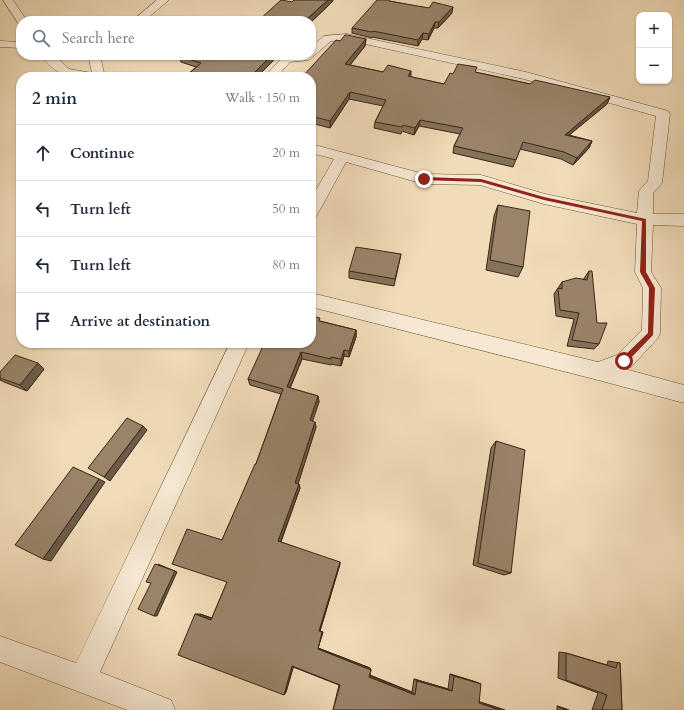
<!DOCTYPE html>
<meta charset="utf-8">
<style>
body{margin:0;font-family:Cardo,serif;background:#f6f6f7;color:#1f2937}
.controls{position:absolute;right:12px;top:12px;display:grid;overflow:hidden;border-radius:8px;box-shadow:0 1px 3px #0004}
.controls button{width:36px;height:36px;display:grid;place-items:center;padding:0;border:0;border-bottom:1px solid #e0e1e3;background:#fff;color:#1f2937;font:20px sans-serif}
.stop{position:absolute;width:12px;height:12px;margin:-9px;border:3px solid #8f2418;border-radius:50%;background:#fff}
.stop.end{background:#8f2418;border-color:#fff;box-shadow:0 1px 4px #0008}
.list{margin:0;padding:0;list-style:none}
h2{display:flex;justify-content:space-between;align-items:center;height:52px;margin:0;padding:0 16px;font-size:17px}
h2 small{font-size:13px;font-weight:400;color:#747a83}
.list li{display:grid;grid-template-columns:26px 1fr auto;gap:12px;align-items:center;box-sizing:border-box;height:56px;padding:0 16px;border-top:1px solid #e0e1e3}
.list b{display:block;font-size:15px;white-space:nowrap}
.list em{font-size:13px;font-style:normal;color:#747a83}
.icon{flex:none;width:22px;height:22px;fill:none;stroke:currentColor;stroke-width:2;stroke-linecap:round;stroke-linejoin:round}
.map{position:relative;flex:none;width:684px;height:710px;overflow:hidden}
.search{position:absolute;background:#fff;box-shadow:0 1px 3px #0004;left:16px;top:16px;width:300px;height:44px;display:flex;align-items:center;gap:10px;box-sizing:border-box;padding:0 14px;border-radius:16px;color:#747a83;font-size:15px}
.panel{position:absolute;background:#fff;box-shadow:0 1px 3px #0004;left:16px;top:72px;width:300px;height:276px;border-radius:16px}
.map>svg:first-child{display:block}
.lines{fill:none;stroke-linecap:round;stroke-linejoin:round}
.street-casing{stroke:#68533d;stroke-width:1}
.street{fill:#f6e8d2;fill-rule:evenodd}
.wall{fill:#84725b;stroke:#3a2514}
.shaded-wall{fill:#6b5c4a;stroke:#3a2514}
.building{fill:#99846a;stroke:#3a2514}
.route{fill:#8f2418}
</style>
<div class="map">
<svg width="684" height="710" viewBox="0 0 684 710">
<rect width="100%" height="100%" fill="#f1dcb9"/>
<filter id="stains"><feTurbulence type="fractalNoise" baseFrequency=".005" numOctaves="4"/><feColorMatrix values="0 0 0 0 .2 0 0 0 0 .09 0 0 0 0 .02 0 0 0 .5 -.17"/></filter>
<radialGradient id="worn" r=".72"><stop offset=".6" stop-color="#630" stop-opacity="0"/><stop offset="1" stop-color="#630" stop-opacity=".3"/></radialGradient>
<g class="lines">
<defs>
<path id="street" d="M3,0H13L27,21H21V24L18,23Z
M157,0H169L144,21H132Z
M347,34L526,72L668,111L670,114L662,183L653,193V214H684V226L653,225L651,272L661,288L660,333L658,338L631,367L625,369L684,385V403L598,380L311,307V293L598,362L617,355L642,330L643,288L635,272L637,224L544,204L480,185L424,184L346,162L316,217L311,218V199L334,159L311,153V144L424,174L481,175L545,194L637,213L639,191L648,181L656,116L524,79L347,40L331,41L309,60L290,62L277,77H264L283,57L311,55V47L324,36Z
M0,41L21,42V48L0,47Z
M41,55H54L69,69L92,73L89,60L93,55H105L101,60L105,77C76,77 60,82 41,55Z
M230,343H249L100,672L171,700L175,710H127L0,662V636L76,663Z"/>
</defs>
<use href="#street" class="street-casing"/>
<use href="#street" class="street"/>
</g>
<path class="wall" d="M333,1L311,22V21H258L292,2Z
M389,1L452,13L438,28H434L428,40L422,39L418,46L372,37V38L352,33V28Z
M366,39L365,46L350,65L383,72L411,77L444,84L453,74L475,72L530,84L610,97L607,104L569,135L592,141L589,148L573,165L561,159L520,149L513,167L453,153L454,146L460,134L419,126L414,135L402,131L401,134L374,128L375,122L383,106L349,99L330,128L311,123V77L340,41Z
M181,55H279L257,77H185L196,67L181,62L179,56Z
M498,205L523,267L518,277L486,270L494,216Z
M401,254L394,286L349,278V271Z
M589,271L599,344L594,349L567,346L574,319L556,316L554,294L562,282L584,279L585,277Z
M320,321L356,330V337L349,357L344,356L341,366L331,364V365L302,359L290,388L318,396L319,402L312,421L316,427L298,484H299L300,488L281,542L340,564L320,631L323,632L318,648L370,668L371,670L370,675L412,692L414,679L448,689L450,674L476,682L479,702L505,710H333L339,685L293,667L286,692L284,695L200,614L212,618L227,582L222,540L256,464L281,394L250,385L248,379L267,347Z
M44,369L27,391L4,382L0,380V372Z
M496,441L511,573L504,575L473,565L491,448Z
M559,652L566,653L607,665L608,661L620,663L622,710H592L598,693L558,678Z
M557,706L569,710H557Z"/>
<path class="shaded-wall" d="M328,0H333V1L311,22V21H308V18Z
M453,7L452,13L438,28L439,22Z
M435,22L434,28L428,40L429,34Z
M423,33L422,39L418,46V40Z
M366,39L365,46L345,71V64Z
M272,55H279L257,77H253V74Z
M411,71V77L408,76Z
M251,74L252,77H247Z
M350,92L349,99L330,128V121Z
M610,97L607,104L562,141L565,135Z
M420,120L419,126L414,135L415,128Z
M592,141L589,148L573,165L577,158Z
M356,330V337L349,357V351Z
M344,350V356L341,366V359Z
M301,352L302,359L288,393L287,387Z
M38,363L44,369L27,391L20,385Z
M318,396L319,402L311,426L310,420Z
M315,422L316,427L297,487L295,483Z
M143,426L147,430L110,481L104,477Z
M99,479L105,482L51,561L43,559Z
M299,484L300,488L280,543L278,541Z
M340,562V564L320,631L323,632L318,648L370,668L371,670L318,649L319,631Z
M158,564L177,572L157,616H154Z
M195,614H200L216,620H211Z
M294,665L286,692L284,695L292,666Z
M450,674L476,682L481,684L454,676Z
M368,675L412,692L415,695L369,677Z
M414,679L448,689L452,691L417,681Z
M474,700L505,710H500L479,703Z
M557,706L569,710H566Z"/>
<path class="building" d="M281,0L292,2L294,0H328L308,18L303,17L301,21H258Z
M377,0H389V1L429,8L433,2L453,7L439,22H435L429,34L423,33L418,40L373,31L372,32L352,28Z
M345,35H347L366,39L345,64L383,72L388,65L411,71L408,76L444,84L450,73L453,74L458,64L477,67L475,72L530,84L535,80L610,97L565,135L592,141L577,158L564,152L523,142L516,160L454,146L463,128L420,120L415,128L403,125L402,127L375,122L386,100L350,92L330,121L311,116V77H302L336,40L340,41Z
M181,55H272L253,74H251L247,77H185L201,63L179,56Z
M498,205L530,211L523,267L490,260Z
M356,247L401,254L395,279L349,271Z
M589,271H592L597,323H607L599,344L572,340L579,313L560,310L558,288L562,289V282L576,278L587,280Z
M311,316L320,318L319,321L356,330L349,351L344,350L341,359L331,357V359L301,352L287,387L318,396L310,420L315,422L295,483L299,484L278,541L340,562L319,631L322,632L318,649L371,670L369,677L415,695L417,681L452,691L454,676L481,684L479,703L500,710H333L340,685L292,666L284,695L178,655L195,614L211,620L227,582L172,564L187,529L222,540L255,464H256L283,389L248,379L263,346L267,347L269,343H311Z
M15,355L38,363L20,385L0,378V372Z
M127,418L143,426L104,477L88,468Z
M496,441L525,450L511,573L478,563Z
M73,467L99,479L43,559L15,545Z
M155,564L175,571L154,616L138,609L151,583L146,582Z
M566,653L616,668L618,662L620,663L622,710H602L607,695L566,680Z"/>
<path class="route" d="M424,177L481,179L544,197L646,219V272L655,288L653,335L626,363H621V359L648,333L649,288L640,272L642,221L544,200L481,182L423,180V178Z"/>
<rect width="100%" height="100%" filter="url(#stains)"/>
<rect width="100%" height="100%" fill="url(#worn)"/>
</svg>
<div class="controls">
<button>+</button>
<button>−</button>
</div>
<div class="stop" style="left:624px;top:361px"></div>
<div class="stop end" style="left:424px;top:179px"></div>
<div class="search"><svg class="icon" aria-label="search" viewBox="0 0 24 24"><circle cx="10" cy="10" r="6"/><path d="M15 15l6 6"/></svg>Search here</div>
<section class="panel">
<h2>2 min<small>Walk · 150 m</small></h2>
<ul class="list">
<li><svg class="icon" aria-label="ahead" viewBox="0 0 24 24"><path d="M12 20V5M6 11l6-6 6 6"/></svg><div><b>Continue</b></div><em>20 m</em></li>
<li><svg class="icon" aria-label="left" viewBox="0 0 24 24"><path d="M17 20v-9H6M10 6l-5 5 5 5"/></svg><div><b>Turn left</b></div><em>50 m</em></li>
<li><svg class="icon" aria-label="left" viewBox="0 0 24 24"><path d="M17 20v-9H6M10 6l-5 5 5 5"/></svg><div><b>Turn left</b></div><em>80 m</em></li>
<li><svg class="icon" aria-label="arrive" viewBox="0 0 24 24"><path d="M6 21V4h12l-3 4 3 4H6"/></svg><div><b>Arrive at destination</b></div></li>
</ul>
</section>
</div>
